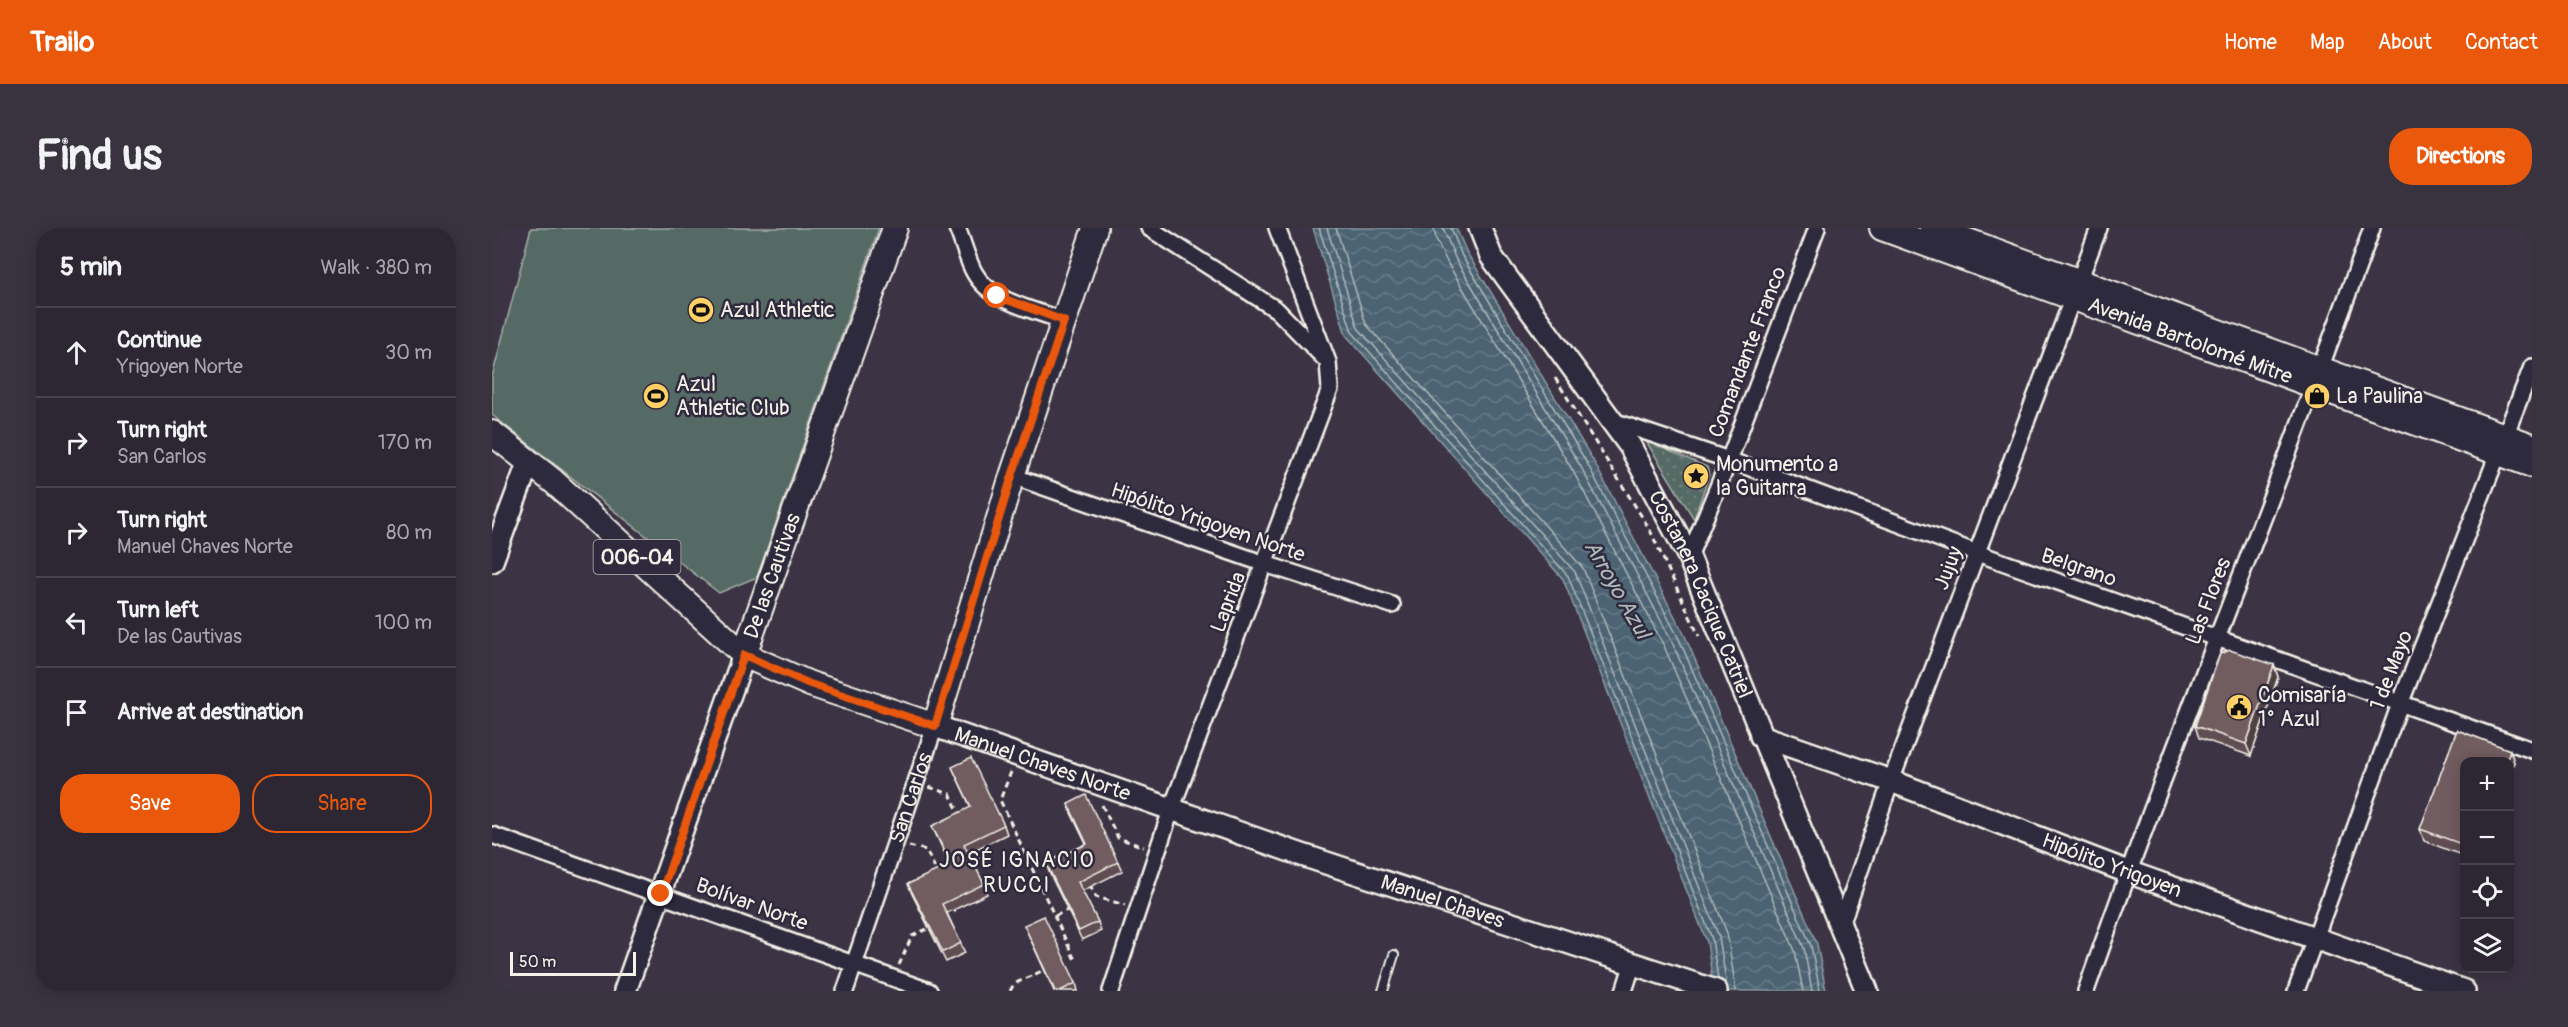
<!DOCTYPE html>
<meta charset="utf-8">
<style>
body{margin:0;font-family:Pangolin,sans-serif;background:#39333f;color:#f1f3f6}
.controls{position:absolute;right:18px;bottom:18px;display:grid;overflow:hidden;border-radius:12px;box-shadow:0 3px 15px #0003}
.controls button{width:54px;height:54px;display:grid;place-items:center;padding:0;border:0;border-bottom:2px solid #48444e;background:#2d2733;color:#f1f3f6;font:30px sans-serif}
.scale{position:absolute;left:18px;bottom:15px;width:126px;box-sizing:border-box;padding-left:6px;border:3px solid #f4f1e8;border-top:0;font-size:16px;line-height:21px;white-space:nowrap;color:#f4f1e8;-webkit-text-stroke:4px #2f2a3d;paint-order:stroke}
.stop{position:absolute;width:18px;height:18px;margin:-14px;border:4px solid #ea580c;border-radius:50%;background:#fff}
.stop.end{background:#ea580c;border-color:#fff;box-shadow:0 2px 6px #0008}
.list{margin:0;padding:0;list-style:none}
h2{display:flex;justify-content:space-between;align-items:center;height:78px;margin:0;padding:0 24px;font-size:26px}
h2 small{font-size:20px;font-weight:400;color:#a7a5ac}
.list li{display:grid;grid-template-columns:39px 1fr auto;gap:18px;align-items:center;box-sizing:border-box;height:90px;padding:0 24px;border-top:2px solid #48444e}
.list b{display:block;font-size:22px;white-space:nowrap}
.list p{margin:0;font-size:20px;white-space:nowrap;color:#a7a5ac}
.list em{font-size:20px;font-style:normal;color:#a7a5ac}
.actions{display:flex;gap:12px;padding:18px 24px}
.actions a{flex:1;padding:14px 0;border:2px solid #ea580c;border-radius:24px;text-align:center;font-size:21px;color:#ea580c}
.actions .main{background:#ea580c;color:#fff}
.icon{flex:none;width:33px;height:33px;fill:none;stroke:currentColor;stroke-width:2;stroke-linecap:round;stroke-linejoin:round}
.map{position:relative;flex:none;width:2040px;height:763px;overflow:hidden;border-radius:24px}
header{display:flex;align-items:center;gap:36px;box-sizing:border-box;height:84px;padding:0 30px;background:#ea580c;color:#fff}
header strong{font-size:28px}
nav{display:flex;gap:33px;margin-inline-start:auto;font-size:21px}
.intro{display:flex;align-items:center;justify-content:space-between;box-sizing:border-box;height:144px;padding:0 36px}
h1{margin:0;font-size:42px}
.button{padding:15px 27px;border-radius:24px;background:#ea580c;color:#fff;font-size:21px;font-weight:700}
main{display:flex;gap:36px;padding:0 36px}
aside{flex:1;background:#2d2733;border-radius:24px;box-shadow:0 3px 15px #0003}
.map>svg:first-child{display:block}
.grass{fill:url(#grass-dots);stroke:#a6aea6;stroke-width:1.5}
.pitch{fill:#576b65;stroke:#a6aea6;stroke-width:1.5}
.water{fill:url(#water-waves);stroke:#8f9ca2;stroke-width:1.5}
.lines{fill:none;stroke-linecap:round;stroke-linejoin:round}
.shore{stroke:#b0b9b9;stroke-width:1.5}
.lane-casing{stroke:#f4f1e8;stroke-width:12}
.street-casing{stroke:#f4f1e8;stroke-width:20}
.secondary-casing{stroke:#f4f1e8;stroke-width:26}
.primary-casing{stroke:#f4f1e8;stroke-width:28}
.path{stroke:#f4f1e8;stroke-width:3;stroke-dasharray:6 4.5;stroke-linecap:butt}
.lane{stroke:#2f2a3d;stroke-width:8}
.street{stroke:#2f2a3d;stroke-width:15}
.secondary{stroke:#2f2a3d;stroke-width:21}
.primary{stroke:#2f2a3d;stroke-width:24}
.wall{fill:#614e52;stroke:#f4f1e8;stroke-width:1.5}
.shaded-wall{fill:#4f4042;stroke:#f4f1e8;stroke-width:1.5}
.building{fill:#715b5f;stroke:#f4f1e8;stroke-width:1.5}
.route{stroke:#ea580c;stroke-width:8}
.labels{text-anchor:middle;stroke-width:5;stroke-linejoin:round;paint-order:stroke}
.shield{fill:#2f2a3d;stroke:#b9b5b5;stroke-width:1.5}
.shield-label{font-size:20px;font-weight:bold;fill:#f4f1e8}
.poi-label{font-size:21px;fill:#f4f1e8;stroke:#2f2a3d;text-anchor:start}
.street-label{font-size:21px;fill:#f4f1e8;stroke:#2f2a3d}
.water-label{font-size:22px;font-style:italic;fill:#b0b9b9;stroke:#2f2a3d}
.neighbourhood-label{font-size:22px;letter-spacing:1.5px;fill:#f4f1e8;stroke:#2f2a3d}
</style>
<header>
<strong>Trailo</strong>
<nav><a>Home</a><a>Map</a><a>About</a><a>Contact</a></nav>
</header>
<div class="intro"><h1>Find us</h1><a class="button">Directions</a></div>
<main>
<aside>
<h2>5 min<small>Walk · 380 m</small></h2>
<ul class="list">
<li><svg class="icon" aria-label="ahead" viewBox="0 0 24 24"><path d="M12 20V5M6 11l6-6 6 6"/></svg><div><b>Continue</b><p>Yrigoyen Norte</p></div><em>30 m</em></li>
<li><svg class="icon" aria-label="right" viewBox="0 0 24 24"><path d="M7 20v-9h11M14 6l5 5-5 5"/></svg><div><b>Turn right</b><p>San Carlos</p></div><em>170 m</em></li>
<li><svg class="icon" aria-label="right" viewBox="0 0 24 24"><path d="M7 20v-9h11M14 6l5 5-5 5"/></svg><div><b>Turn right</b><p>Manuel Chaves Norte</p></div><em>80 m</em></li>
<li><svg class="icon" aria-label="left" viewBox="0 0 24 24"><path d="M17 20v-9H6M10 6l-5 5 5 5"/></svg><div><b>Turn left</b><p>De las Cautivas</p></div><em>100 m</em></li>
<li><svg class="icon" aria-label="arrive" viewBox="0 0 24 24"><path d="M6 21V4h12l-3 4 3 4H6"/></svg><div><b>Arrive at destination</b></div></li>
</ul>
<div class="actions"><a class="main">Save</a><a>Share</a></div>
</aside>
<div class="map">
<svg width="2040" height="763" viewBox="0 0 2040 763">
<defs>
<pattern id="grass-dots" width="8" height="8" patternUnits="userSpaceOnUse" patternTransform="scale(1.5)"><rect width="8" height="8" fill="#576b65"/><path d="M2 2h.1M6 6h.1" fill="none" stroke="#70817b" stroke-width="1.8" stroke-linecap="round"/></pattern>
<pattern id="water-waves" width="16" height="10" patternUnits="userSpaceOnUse" patternTransform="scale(1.5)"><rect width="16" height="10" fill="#4b6473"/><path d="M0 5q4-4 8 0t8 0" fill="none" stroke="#667b87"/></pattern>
</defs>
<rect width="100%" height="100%" fill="#3c3444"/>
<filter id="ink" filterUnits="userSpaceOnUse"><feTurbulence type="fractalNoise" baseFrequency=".0167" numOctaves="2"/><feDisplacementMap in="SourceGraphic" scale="12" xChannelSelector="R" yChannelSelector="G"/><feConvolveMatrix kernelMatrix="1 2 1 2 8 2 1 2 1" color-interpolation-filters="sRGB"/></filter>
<g filter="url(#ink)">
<path class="grass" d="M1154,213L1215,239L1217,247L1202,291Z"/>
<path class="pitch" d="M39,0H387L265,349L227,365L0,187V149Z"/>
<path class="water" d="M821,0H964L975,25L1101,232L1193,408L1325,716L1334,763H1222L1215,714L1071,351L854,107Z"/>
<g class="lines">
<path class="shore" d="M827,0L860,104L1076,348L1220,711L1226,751
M835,0L866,100L1083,344L1227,709L1235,759
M844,0L874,96L1091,340L1235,705L1244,763
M942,0L944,11L956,36L1081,243L1172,418L1303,723L1311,763
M951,0L964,32L1089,239L1180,414L1312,720L1320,763
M959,0L970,28L1095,235L1187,411L1319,718L1328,763"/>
<defs>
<path id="lane" d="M891,763L902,727"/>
<g id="street">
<path d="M465,0C471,14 475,31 482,44C498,74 543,82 572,93"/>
<path d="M657,0L785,82L832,130"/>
<path d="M1121,193L1237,232L1485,325L2040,522"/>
<path d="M520,248L773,336L900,377"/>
<path d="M1197,329L1237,232L1325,0"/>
<path d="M0,607L437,763"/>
<path d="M1349,697L1399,553L1607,0"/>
<path id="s1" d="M353,763L443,498"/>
<path d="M619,763L679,582L838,161L836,134L785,0"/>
<path d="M1132,763L1141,735"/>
<path d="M1594,763C1684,506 1788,256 1880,0"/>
<path d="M1804,763L1908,476L2040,139"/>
</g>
<g id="secondary">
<path id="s2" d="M988,0L999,28L1138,218L1197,329L1375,763"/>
<path d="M0,333L37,233"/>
<path id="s3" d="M443,498L810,627L1224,763"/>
<path id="s4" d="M1269,508L1399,553L1636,644L1972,763"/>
<path d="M133,763L252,427"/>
</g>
<g id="primary">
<path id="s5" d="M1390,0L2040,237"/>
<path d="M1440,0L2040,218"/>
<path d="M0,205L61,253L252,427L318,456L443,498L520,248L603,0"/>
<path id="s6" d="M252,427L403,0"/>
</g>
</defs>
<use href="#lane" class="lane-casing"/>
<use href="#street" class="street-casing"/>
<use href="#secondary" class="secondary-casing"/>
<use href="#primary" class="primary-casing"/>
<path class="path" d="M1063,150L1157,300L1207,408
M519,544L508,572L583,732
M437,559L458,566L469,589
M610,577L626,610L652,619
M417,618L434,622L446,646
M483,619L489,632
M598,657L604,669L633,677
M461,679L465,687
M563,688L577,681
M407,737L420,708L439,699
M518,763L522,756L554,741"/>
<use href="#lane" class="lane"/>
<use href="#street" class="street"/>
<use href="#secondary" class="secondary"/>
<use href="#primary" class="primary"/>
</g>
<path class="wall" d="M1782,437L1786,449L1759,528L1707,510L1703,498Z
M1965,502L2018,522L2022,534L2018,546V534H1972V628L1932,613L1928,601Z
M460,539L512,597L515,606L476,625L492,656L495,666L455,685L473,725L454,734L420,666L416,656L458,637L440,598L479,580Z
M576,576L626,634L630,643L590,663L606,694L609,703L590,712L557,644L554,635L594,616L579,585Z
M532,697L584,755L586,763H562Z"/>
<path class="shaded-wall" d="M1782,437L1786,449L1759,528L1754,516Z
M2018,522L2022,534L2018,546V534H2014Z"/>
<path class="building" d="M1738,422L1782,437L1754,516L1703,498L1728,426Z
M1965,502L2018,522L2014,534H1972V617L1928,601Z
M479,530L512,597L472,616L492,656L450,676L469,715L451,724L416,656L459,636L440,598L479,579L460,539Z
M594,567L626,634L586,654L606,694L587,703L554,635L595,616L576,576Z
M552,688L584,755L568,763H563L532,697Z"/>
</g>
<g class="lines" filter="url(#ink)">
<path class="route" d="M169,666L252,427L318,456L443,498L520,248L572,93L505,68"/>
</g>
<defs>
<symbol id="stadium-disc" viewBox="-11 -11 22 22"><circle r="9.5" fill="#ffd166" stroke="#2f2a3d"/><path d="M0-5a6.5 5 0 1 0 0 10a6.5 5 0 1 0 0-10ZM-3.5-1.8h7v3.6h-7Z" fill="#111"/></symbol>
<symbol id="shop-disc" viewBox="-11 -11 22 22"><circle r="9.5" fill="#ffd166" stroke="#2f2a3d"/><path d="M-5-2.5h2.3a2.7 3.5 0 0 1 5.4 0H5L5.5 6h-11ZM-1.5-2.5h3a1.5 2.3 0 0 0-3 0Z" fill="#111"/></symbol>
<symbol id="sight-disc" viewBox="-11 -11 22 22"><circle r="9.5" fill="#ffd166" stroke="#2f2a3d"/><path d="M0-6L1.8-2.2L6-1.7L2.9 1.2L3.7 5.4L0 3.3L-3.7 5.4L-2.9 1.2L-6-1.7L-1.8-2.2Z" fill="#111"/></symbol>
<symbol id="civic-disc" viewBox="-11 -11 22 22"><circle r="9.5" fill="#ffd166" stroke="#2f2a3d"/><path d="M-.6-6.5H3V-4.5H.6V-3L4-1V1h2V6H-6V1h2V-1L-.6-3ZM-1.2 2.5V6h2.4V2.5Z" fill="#111"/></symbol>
</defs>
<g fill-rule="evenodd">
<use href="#stadium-disc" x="194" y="67" width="30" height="30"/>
<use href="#stadium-disc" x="149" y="153" width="30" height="30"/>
<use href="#shop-disc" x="1810" y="153" width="30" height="30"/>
<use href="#sight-disc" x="1189" y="233" width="30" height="30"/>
<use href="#civic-disc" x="1732" y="464" width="30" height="30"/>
</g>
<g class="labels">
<rect class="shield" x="101.5" y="312" width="87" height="34" rx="4.5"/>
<g class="shield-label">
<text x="145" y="336">006-04</text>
</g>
<g class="poi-label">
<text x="228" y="89">Azul Athletic</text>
<text x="184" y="163">Azul<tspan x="184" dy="24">Athletic Club</tspan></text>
<text x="1844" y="175">La Paulina</text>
<text x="1224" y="243">Monumento a<tspan x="1224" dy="24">la Guitarra</tspan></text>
<text x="1766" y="474">Comisaría<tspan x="1766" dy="24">1° Azul</tspan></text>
</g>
<g class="street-label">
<text dy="7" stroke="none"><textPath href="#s5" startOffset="328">Avenida Bartolomé Mitre</textPath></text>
<text transform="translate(1255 124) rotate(-69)" y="7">Comandante Franco</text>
<text transform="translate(716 294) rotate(19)" y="7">Hipólito Yrigoyen Norte</text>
<text transform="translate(1587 339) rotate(19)" y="7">Belgrano</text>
<text transform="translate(1456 340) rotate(-69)" y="7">Jujuy</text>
<text dy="7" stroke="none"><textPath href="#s6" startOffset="84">De las Cautivas</textPath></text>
<text dy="7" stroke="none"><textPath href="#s2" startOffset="430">Costanera Cacique Catriel</textPath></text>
<text transform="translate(1716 373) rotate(-69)" y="7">Las Flores</text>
<text transform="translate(736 374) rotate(-69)" y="7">Laprida</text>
<text transform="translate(1899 442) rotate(-69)" y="7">1 de Mayo</text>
<text dy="7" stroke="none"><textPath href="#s3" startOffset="114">Manuel Chaves Norte</textPath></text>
<text dy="7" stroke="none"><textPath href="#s1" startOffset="204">San Carlos</textPath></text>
<text dy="7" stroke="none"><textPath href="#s4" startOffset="374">Hipólito Yrigoyen</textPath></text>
<text dy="7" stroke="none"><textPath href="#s3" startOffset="537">Manuel Chaves</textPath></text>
<text transform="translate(260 676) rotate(20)" y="7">Bolívar Norte</text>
</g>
<g class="water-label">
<text transform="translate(1126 361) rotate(60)" y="8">Arroyo Azul</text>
</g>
<g class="neighbourhood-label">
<text x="525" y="639">JOSÉ IGNACIO<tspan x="525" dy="25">RUCCI</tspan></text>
</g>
</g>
</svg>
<div class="controls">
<button>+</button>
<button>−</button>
<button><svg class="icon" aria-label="locate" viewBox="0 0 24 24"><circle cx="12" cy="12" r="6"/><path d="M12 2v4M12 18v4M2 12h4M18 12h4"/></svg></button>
<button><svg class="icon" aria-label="layers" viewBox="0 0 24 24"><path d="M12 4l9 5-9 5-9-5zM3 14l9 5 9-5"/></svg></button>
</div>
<div class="scale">50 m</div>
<div class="stop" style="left:505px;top:68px"></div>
<div class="stop end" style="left:169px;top:666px"></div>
</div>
</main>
